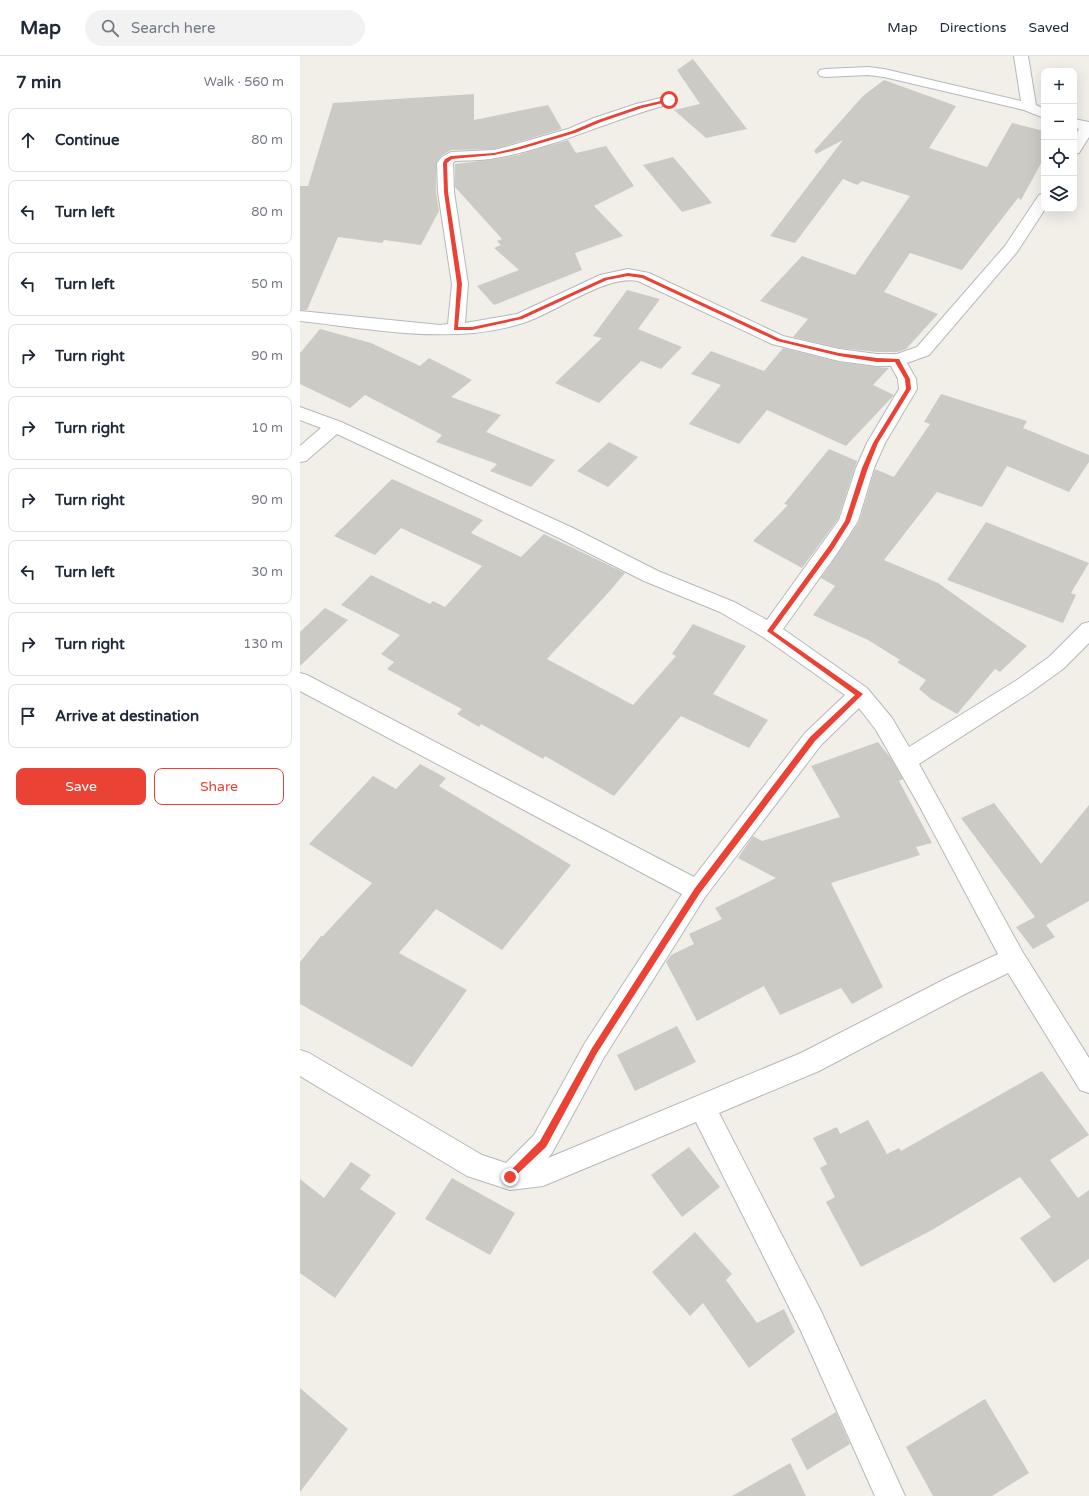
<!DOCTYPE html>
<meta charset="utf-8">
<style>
body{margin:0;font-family:"Varela Round",sans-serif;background:#f2f2f3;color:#1f2937}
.controls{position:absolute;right:12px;top:12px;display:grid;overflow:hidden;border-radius:8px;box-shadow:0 4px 16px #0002}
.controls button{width:36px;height:36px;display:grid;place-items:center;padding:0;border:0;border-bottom:1px solid #e0e1e3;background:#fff;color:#1f2937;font:20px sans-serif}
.stop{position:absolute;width:12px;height:12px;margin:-9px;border:3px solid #ea4335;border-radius:50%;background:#fff}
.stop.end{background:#ea4335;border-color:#fff;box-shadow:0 1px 4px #0008}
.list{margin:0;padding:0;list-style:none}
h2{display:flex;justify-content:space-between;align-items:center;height:52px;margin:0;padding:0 16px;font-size:17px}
h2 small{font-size:13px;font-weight:400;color:#747a83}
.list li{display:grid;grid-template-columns:26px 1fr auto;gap:12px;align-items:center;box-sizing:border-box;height:64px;margin:0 8px 8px;padding:0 8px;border:1px solid #e0e1e3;border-radius:8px}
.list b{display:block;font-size:15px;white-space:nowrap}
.list em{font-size:13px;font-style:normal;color:#747a83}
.actions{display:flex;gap:8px;padding:12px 16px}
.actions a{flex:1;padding:9px 0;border:1px solid #ea4335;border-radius:8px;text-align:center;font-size:14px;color:#ea4335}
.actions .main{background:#ea4335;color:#fff}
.icon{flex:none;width:22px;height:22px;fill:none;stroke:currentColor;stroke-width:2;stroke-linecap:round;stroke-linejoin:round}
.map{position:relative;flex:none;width:789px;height:1440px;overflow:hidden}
header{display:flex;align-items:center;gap:24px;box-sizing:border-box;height:56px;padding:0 20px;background:#fff;border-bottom:1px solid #e0e1e3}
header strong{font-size:19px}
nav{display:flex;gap:22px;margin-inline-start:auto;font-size:14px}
.search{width:280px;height:36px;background:#f2f2f3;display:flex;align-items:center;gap:10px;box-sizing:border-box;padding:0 14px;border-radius:22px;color:#747a83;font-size:15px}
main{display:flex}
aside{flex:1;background:#fff}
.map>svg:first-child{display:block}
.building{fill:#cccac5}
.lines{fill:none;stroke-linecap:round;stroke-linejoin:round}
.street-casing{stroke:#b5b8bc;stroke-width:2}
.street{fill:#fff;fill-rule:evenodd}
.route{fill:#ea4335}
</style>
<header>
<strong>Map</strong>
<div class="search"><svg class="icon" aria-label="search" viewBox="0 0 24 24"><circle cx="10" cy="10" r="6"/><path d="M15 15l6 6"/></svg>Search here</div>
<nav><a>Map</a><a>Directions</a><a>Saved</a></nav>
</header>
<main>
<aside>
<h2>7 min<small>Walk · 560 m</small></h2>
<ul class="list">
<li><svg class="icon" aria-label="ahead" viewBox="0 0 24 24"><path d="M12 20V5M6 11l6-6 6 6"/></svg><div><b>Continue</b></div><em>80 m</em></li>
<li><svg class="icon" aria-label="left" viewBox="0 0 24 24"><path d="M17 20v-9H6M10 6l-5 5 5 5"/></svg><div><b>Turn left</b></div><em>80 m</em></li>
<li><svg class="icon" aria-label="left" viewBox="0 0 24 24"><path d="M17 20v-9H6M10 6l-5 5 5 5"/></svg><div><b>Turn left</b></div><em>50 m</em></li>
<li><svg class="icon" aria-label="right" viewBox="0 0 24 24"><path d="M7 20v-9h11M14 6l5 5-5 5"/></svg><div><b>Turn right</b></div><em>90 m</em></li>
<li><svg class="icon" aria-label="right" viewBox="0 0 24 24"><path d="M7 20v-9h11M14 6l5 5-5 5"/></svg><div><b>Turn right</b></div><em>10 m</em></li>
<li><svg class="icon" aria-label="right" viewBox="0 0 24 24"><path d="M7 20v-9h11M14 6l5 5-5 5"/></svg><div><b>Turn right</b></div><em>90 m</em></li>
<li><svg class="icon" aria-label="left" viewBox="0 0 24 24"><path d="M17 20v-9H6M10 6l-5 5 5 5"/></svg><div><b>Turn left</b></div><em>30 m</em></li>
<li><svg class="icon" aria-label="right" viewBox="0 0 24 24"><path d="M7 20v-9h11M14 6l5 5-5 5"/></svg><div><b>Turn right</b></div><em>130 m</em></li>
<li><svg class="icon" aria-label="arrive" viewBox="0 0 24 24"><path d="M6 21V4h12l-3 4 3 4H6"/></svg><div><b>Arrive at destination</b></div></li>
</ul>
<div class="actions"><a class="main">Save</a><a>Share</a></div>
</aside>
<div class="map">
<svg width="789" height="1440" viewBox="0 0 789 1440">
<rect width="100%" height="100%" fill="#f1efe8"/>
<path class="building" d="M393,3L447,73L406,82L374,54L400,48L377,14Z
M584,24L656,50L629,92L687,111L712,67L744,75V102L721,144L718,142L662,214L610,197L584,236L638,258L606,293L597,296H577L539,292L493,281L508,263L460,245L502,200L555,219L610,140L562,125L557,129L543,123L495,187L470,180L543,84L516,98L514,95L563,40Z
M174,38V64L248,49L262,73L194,93L151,94L141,100L136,107V136L139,155L121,189L84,184L82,187L38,181L7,254H0V130H8L33,47Z
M268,84L276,97L306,90L334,130L294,150L323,180L275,197L282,214L194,249L177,230L219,214L194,192L201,189L197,185L202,183L155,131V108L190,104L218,99Z
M373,101L412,147L382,156L343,109Z
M327,234L360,243L338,273L382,291L361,313L341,305L299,347L255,327L302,282L293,280Z
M20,273L71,287L120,310L129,302L172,324L151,341L201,359L186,376L255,404L231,431L190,415L197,408L136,386L142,379L65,339L50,352L0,328V297Z
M483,292L539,306L577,311L589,312L573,329L594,339L546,390L467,354L439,388L389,368L421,329L391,318L411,295L464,315Z
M641,338L727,365L723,372L789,399V406L769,436L707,410L682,451L637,436L584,504L638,527L727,590L700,616L695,613L657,658L631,643L619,633L626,624L597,606L600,604L568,584L513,559L535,530L521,522L559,466L575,413L594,421L630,368L624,366Z
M309,386L338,401L308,431L277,415Z
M529,393L557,405L538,463L502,512L453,485L488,449L484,448Z
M92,423L183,464L171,477L221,501L244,478L325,517L309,536L247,603L333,649L376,600L372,598L393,568L446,590L413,638L468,664L449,692L381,660L314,740L245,700L243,703L181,668L179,671L157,658L162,653L87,613L94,606L81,598L100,579L41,549L71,519L130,548L133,545L145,551L182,510L101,472L75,499L34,480Z
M686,466L789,507L771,537L776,539L763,567L647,524Z
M25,552L48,564L0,610V576Z
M578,686L590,701L603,723L599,725L632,787L616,791L620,799L531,827L583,931L552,948L541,932L480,959L464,930L397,965L366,906L371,899L394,888L389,878L422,863L415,852L476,822L438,802L453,780L462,785L540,761L511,710Z
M120,708L146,722L139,730L271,809L202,894L136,853L99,897L167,934L112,1011L0,948V906L21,880H23L72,827L9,788L73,720L96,733Z
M694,747L741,808L789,749V845L746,869L755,881L733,893L716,871L735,861L661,762Z
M377,970L396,1006L335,1035L317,999Z
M742,1015L789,1079L750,1104L778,1142L789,1134V1203L754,1227L720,1182L751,1161L720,1121L632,1174L561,1211L526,1146L535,1141L520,1112L527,1108L513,1082L537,1071L540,1078L568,1064L587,1098L599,1092L601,1095Z
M389,1091L420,1131L382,1161L351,1119Z
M51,1106L71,1119L60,1133L96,1157L35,1242L0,1217V1123L24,1142Z
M152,1122L215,1157L190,1199L125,1163Z
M395,1176L432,1218L426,1224L457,1267L484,1253L495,1276L449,1312L403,1247L390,1260L352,1216Z
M0,1332L48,1373L0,1436Z
M685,1343L729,1417L692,1440H633L606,1391Z
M536,1356L550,1388L507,1414L491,1383Z
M490,1407L506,1440H432Z"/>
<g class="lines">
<defs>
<path id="street" d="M714,0H728L736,49L744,53V62L724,54L584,21L568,19L525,21L520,20L518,17L520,14L525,13L568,11L584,13L721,45Z
M369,40L374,41L376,44L374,47C313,62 256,92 195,102C182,105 168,104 155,105L153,107L154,136L168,228L165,267L217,258L300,219L328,213L349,217L483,280L539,293L577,298H597L617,291L705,190L739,139L744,137L745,153L717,196L629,299L607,307L616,323L617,333L585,387L574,412L558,465L538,496L483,573L567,632L592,662L609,691L717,624L749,601L782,568L789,566V587L763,613L731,636L619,708L722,895L789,1002V1037L780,1034L708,917L665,938L519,1015L419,1057L521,1255L605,1440H575L501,1275L396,1066L243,1130L210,1134L167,1120L0,1020V994L9,997L182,1099L206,1107L234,1079L285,987L382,838L0,635V617L7,619L394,821L505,677L545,639L463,581L420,556L344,525L259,482L37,378L6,405L0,406V390L21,372L0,364V351L41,366L273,472L358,515L434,546L467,564L539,464L556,412L567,387L599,333L598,323L591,310H577L539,305L472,288L338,225C306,219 258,255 226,266C154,290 74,273 0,265V255L140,269L148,268L152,228L138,136L137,107L142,101L151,96L194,94L216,88L268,73L294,62L336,48ZM559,652L576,674L620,751L698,898L647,922L501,997L248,1102L252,1097L303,1003L405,841L521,689Z
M774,63L789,66V81L779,97L774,98V81L779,73L774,71Z"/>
</defs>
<use href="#street" class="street-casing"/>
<use href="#street" class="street"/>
</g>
<path class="route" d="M369,43L371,45L342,52L301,66L275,77L221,93L194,99L152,103L147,107L148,136L162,228L158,271H172L219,261L304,222L328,217L343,219L480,283L539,297L577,302L599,303L610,323L611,333L578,387L568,412L550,466L533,493L473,575L563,638L515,685L400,837L297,997L246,1091L210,1125L207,1123V1118L240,1085L292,992L395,832L510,681L555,639L467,575L529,490L545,465L562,412L573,387L606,333L605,323L595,306H577L539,300L477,285L342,222L328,220L307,224L222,263L172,274H154L157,228L144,136L143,107L145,103L151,100L194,97L219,91L272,75L298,64L339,50Z"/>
</svg>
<div class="controls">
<button>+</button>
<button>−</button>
<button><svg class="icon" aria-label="locate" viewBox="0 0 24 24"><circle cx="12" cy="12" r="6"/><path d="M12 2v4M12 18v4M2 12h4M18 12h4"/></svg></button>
<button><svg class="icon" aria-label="layers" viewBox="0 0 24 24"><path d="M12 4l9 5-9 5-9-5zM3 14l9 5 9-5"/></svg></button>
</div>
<div class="stop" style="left:369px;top:44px"></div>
<div class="stop end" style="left:210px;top:1121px"></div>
</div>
</main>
